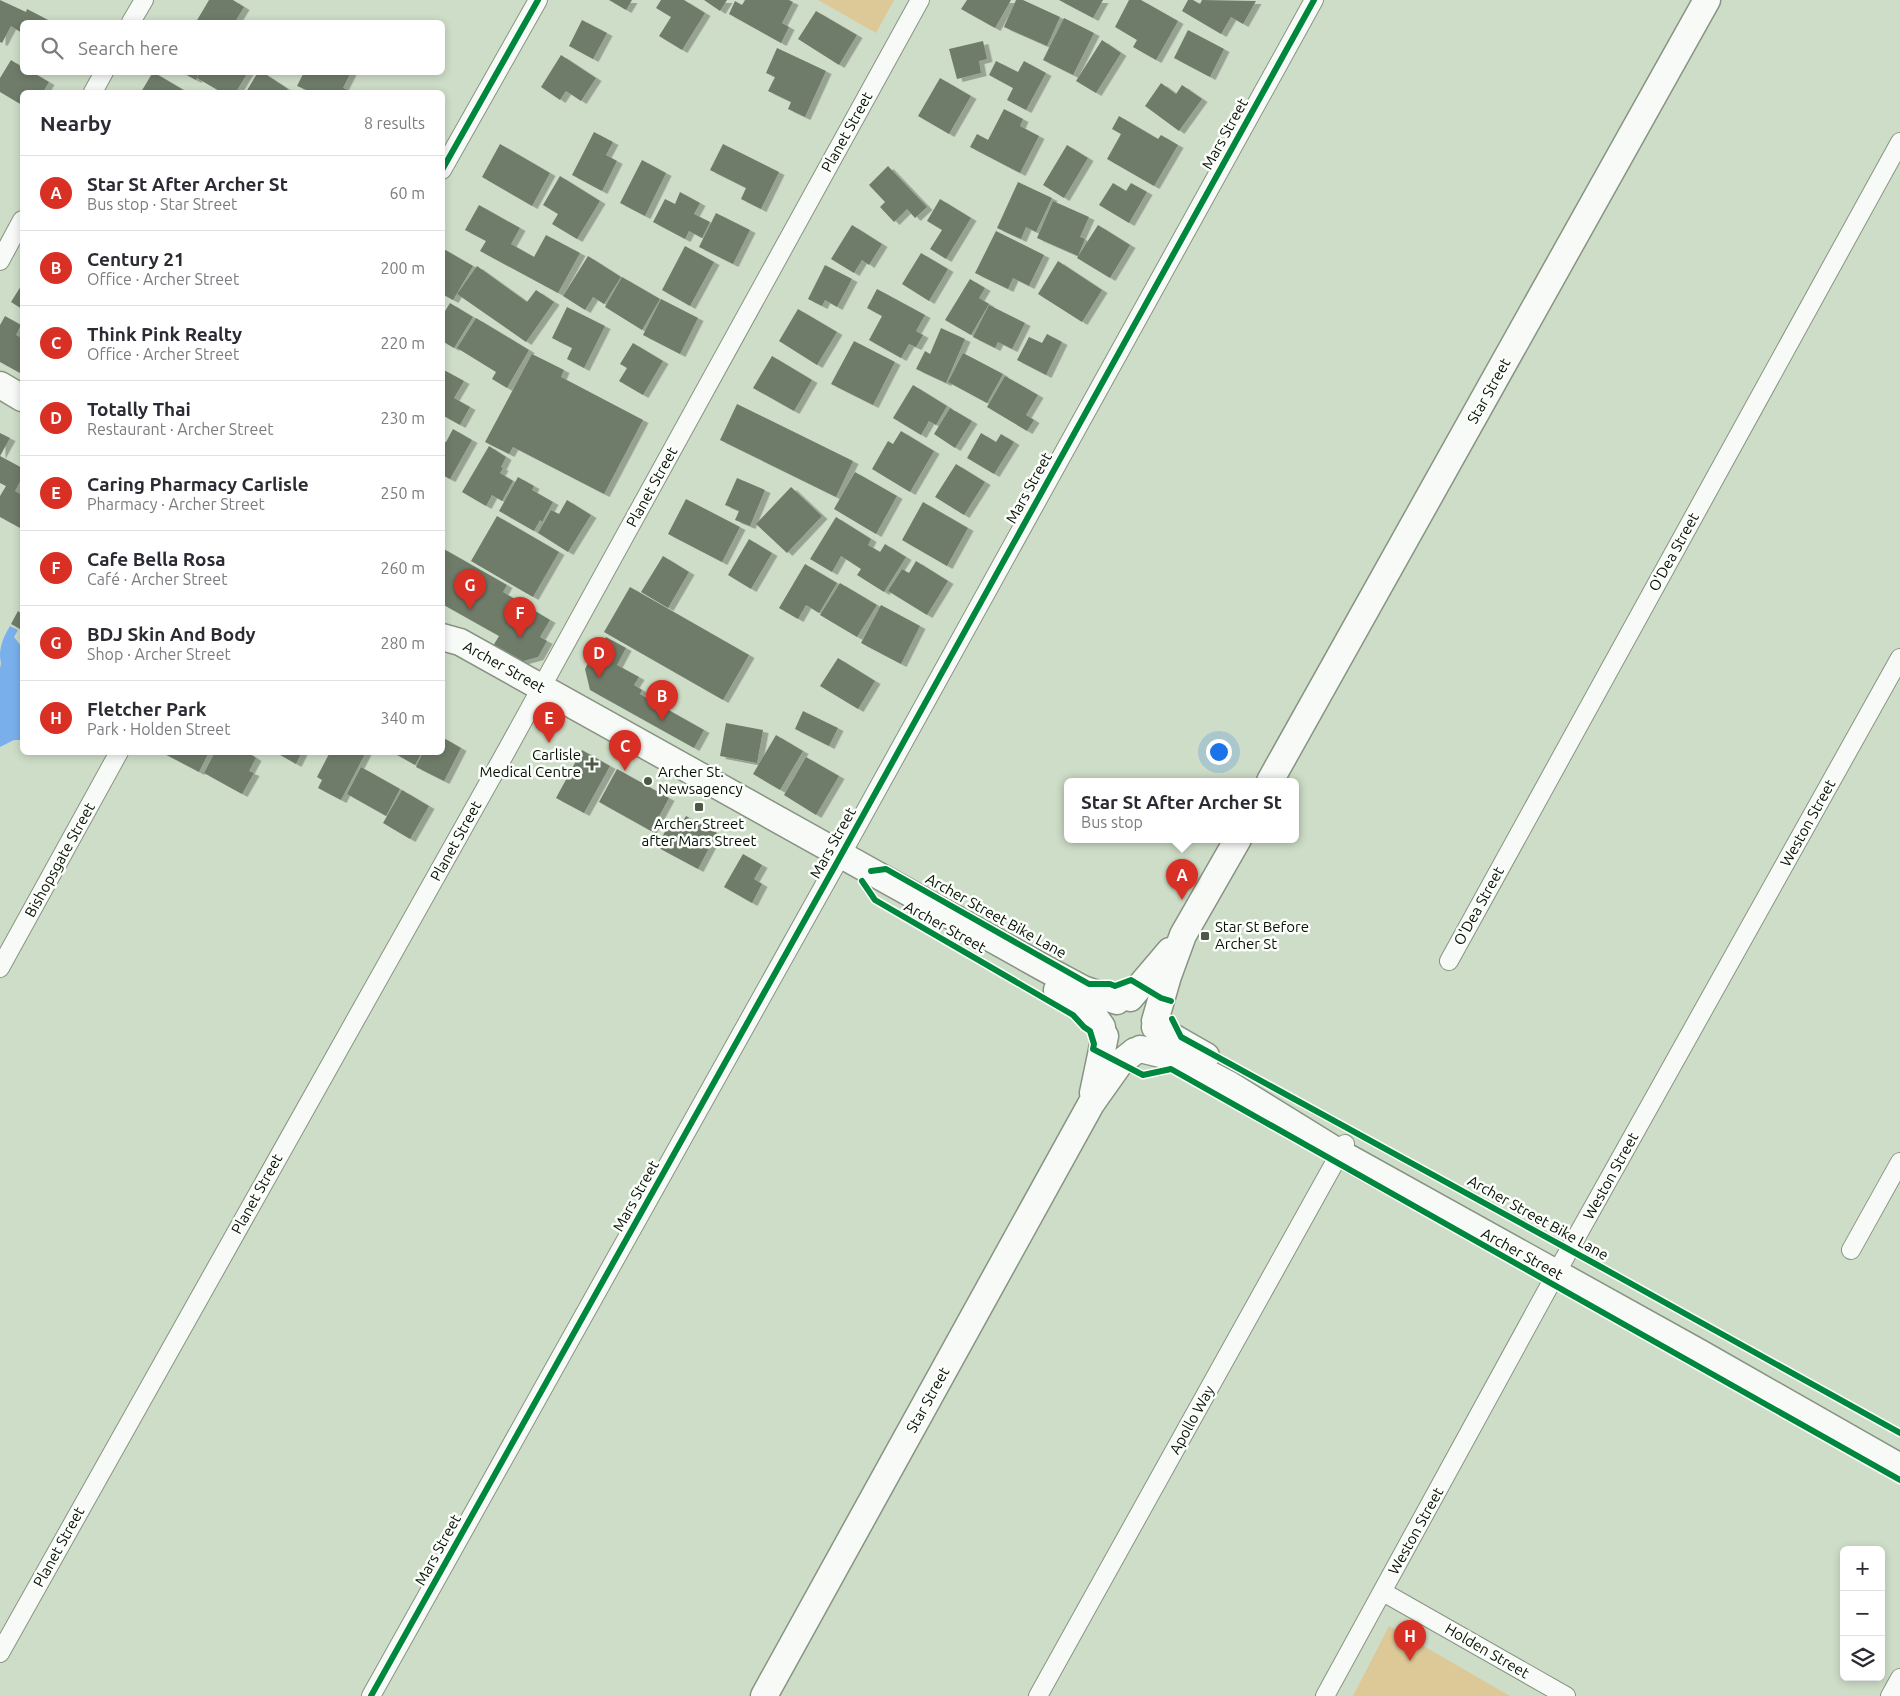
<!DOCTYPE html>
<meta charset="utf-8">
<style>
body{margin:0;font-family:Ubuntu,sans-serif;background:#f2f2f3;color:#2b2b33}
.controls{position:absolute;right:15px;bottom:15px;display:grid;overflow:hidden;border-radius:8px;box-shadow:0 2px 8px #0003}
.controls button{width:45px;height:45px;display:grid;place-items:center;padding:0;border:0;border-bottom:1px solid #e1e1e2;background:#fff;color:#2b2b33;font:25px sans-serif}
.you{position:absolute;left:1218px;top:751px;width:18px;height:18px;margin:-12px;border:4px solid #fff;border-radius:50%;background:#1a73e8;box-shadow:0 0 0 8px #1a73e833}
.badge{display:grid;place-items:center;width:32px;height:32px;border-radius:50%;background:#d93025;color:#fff;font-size:16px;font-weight:700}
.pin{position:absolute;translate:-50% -41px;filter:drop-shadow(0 1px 2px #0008)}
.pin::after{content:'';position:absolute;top:26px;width:18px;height:15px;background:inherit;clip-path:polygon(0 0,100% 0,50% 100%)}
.popup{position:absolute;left:1064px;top:778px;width:235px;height:65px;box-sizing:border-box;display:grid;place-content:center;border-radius:8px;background:#fff;filter:drop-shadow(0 1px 4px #0005);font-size:16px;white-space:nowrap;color:#7c7c81}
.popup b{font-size:19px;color:#2b2b33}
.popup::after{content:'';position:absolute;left:50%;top:100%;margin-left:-10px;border:10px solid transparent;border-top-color:#fff}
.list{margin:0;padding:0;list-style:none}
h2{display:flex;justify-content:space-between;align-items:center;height:65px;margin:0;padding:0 20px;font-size:21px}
h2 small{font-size:16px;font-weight:400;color:#7c7c81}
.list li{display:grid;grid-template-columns:32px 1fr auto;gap:15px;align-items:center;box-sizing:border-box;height:75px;padding:0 20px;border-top:1px solid #e1e1e2}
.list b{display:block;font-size:19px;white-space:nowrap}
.list p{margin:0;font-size:16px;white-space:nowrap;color:#7c7c81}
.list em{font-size:16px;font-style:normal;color:#7c7c81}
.icon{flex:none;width:28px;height:28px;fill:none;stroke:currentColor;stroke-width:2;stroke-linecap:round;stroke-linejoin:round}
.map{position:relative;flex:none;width:1900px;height:1696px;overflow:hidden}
.search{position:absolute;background:#fff;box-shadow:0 2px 8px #0003;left:20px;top:20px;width:425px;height:55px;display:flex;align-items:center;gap:12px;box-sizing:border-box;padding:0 18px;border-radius:8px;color:#7c7c81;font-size:19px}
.panel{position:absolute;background:#fff;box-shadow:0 2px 8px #0003;left:20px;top:90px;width:425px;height:665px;border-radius:8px}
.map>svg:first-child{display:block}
.green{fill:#ddc998}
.water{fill:#79b0ec}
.building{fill:#707c6b;filter:url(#shadow)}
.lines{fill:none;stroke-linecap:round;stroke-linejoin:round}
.street-casing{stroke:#889483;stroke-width:20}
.secondary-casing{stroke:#889483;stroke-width:29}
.street{stroke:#f8faf7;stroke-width:18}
.secondary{stroke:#f8faf7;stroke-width:26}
.cycleway-casing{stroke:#fcfffb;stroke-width:9}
.cycleway{stroke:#00873e;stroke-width:6}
.poi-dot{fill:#4d5848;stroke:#fcfffb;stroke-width:2}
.labels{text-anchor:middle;stroke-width:5;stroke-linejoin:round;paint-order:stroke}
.street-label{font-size:15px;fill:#081104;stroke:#fcfffb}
.poi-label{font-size:15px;fill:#081104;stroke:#fcfffb;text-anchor:start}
</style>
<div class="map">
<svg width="1900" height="1696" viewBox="0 0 1900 1696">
<defs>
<filter id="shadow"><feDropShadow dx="5.5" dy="3" stdDeviation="0" flood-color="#0004"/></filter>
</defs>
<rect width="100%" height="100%" fill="#ceddc7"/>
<path class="green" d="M818,0H894L876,33Z
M1389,1626L1510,1696H1353Z"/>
<path class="water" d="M10,626L18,630L14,637L22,647V740H14L0,747V668C2,662 0,661 0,655C0,645 5,634 10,626Z"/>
<path class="building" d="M0,0L26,12L27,9L52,22H22V33L11,26L2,43L0,42Z
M209,0H233L244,7L235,22H196Z
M609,0H632L626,10Z
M661,0H684L705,13L682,50L659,36L671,17L656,8Z
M704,0H727L720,11Z
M745,0H789L793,2L782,23L789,27L781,43L729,14L735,1L742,5Z
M967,0H1011L995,28L961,9Z
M1016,0H1023L1060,17L1047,46L1004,27Z
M1059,0H1103L1093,18Z
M1129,0H1141L1178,21L1156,60L1133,47L1137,40L1115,27Z
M1188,0H1193L1200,4L1202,0L1256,1L1243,24L1231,17L1221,34L1182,11Z
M816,11L857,35L839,65L798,39Z
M1064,18L1094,33L1073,75L1043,60Z
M582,20L607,33L593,59L569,46Z
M1188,30L1224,49L1210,77L1174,58Z
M1102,40L1121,53L1096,93L1076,81Z
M983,41L987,59L979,61L981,73L957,79L949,49Z
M777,48L826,71L805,117L788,109L791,102L768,91L775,77L766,73Z
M561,55L596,78L581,101L566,91L560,100L541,87Z
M11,60L22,67V72H32L49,82L43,92H22V105L0,92V78Z
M996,61L1018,72L1024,61L1046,73L1026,110L1007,100L1013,88L989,75Z
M153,72L187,92H141Z
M181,72H199L196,80Z
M200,72H248L236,92H221L197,78Z
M258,72H262L288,89L286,92H246Z
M304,72H351L343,88L353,92H311L297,86Z
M940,78L971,96L949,134L918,116Z
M1161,83L1176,94L1182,85L1202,99L1179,131L1145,106Z
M1004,109L1023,119L1020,126L1039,136L1020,173L970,147L977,134L988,140Z
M1119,116L1158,139L1161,135L1178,145L1154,186L1107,159L1121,134L1112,129Z
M594,132L613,142L606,155L617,161L602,191L572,175Z
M500,144L550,173L532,206L482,177Z
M723,144L779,172L761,209L741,199L746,188L710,170Z
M1067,145L1088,158L1064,198L1043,185Z
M642,160L666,173L645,216L620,203Z
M888,166L927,207L915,218L907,209L894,222L880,207L885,202L869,185Z
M560,176L600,201L577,239L552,224L558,214L543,205Z
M1018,182L1052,198L1036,232L1026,227L1021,239L997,228Z
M1113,183L1126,191L1131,183L1147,192L1129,223L1099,205Z
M680,192L700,203L694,214L710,222L702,238L689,231L685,239L653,222L665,199L675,204Z
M940,199L971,218L946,259L930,249L942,230L927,221Z
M1053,201L1089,217L1080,237L1085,239L1078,256L1037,238Z
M479,205L520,228L511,244L534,257L546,235L580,253L558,293L480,251L486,241L465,230Z
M716,213L750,230L733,264L699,247Z
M852,225L882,244L869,265L862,260L854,273L831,259Z
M1098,225L1130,245L1110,278L1077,258Z
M996,231L1044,255L1029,286L1013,278L1008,289L975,273Z
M685,246L714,262L690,306L662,290Z
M442,248L473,266L453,300L442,294Z
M921,253L948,269L929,301L902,284Z
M588,256L621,277L604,304L593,297L585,310L563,296Z
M1058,261L1102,290L1082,322L1038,294Z
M825,265L852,279L837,307L825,300L822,306L808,299Z
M477,266L527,302L536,290L554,302L526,342L457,294Z
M622,277L660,299L642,330L605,307Z
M970,279L985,288L979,298L989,304L971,335L945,320Z
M21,286H22V309L11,302Z
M877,289L925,315L916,331L923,335L916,347L909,344L901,358L869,340L882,316L867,308Z
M661,299L698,318L680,354L643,335Z
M450,303L473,317L454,348L442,341V316Z
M989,305L1025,323L1012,349L998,342L995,348L973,337Z
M567,307L605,326L584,368L567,359L572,348L552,338Z
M798,309L837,332L817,365L779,341Z
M5,316L21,325L16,335L22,338V374L0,362V325Z
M476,318L529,350L507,388L492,379L496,372L457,348Z
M941,328L965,339L946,383L916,369L925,351L930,354Z
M1047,334L1062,342L1046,375L1017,360L1029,337L1042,343Z
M854,341L895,362L873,405L831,384Z
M633,343L663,361L643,395L619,381L627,368L620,364Z
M963,353L1003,374L987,403L948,382Z
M532,354L564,370L561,377L643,420L604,494L513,447L509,454L485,442Z
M772,356L812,380L794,411L753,388Z
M442,369L464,381L454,398L470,407L460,425L442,415Z
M1005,376L1038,395L1026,415L1034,420L1027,431L987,407Z
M913,385L947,406L936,425L929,421L921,435L893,418Z
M737,404L853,461L836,497L720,440Z
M950,408L972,421L955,448L934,434Z
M453,429L472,440L450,479L442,475V441L446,442Z
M901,431L934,451L910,492L872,469L888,441L893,444Z
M0,433L10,438L0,456L22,468V478L15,491L22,495V529L0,517V496L6,486L0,483Z
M981,433L996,442L1001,434L1014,442L994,474L967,458Z
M489,446L506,457L501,467L503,468L500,473L513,481L502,501L492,495L486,506L462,492Z
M956,464L985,482L964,515L935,497Z
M855,472L897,496L876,534L834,509Z
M518,477L534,486L532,490L553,502L542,522L540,520L534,531L499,511Z
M737,478L765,490L750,526L735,520L739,511L725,505Z
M791,487L822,516L787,553L756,524Z
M686,499L740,527L722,562L668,534Z
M567,500L591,515L568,552L538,533L551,510L559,514Z
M923,502L968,528L947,566L902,540Z
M497,516L559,552L533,597L471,561Z
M836,517L871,539L868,545L880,552L885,544L906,557L884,592L857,575L861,569L841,556L832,572L810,559Z
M749,539L772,553L751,589L728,575Z
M442,548L507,585L503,592L550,620L540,637L547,641L538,657L520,662L493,646L499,636L442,604Z
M663,556L689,572L668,608L641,592Z
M916,561L948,581L927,615L888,591L902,569L909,573Z
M805,564L837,583L819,613L806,605L798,619L779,608Z
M840,583L877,605L857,637L820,615Z
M630,587L749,655L723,700L604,632Z
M881,605L920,626L901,664L861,643Z
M18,611L22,614V625L20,629L11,624Z
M606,637L626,648L617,665L639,677L634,685L642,690L640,694L704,730L694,748L590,690L585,669L596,648L599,650Z
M838,658L875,681L858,709L820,686Z
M803,711L838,728L829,746L795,729Z
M726,723L763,730L757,763L720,756Z
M776,735L803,751L780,790L753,774Z
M442,737L461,748L444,781L416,767L423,752H442Z
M582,750L610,766L584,813L556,798Z
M161,752H209L199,772Z
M215,752H247L256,758L249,771L254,773L242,794L204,773Z
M275,752H302L296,764Z
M330,752H366L341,800L318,788L322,780L317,777Z
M392,752H422L415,765Z
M806,757L839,776L816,815L784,795Z
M361,767L400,789L386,816L347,794Z
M617,769L669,798L651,831L599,802Z
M402,790L429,806L410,839L383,823Z
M686,816L717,833L698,869L657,847L671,820L681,825Z
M743,854L762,865L754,879L762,884L752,903L724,887Z"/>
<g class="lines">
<defs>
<path id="street" d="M131,22L144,0
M93,92L104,72
M442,170L538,0
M0,261L22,220
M1449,961L1900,142
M0,968L119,752
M1851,1250L1900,1162
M1383,1592L1566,1696
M0,1653L503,757L920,0
M371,1696L835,866L1314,0
M1038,1696L1345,1144
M1325,1696L1563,1261L1900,658
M1890,1696L1900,1678"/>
<path id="secondary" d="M0,385L22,398
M442,637L460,642L1044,968L1083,989L1117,1001
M1270,781L1707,0
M1057,990L1092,1013L1102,1027
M1130,998L1170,951
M1155,1021L1168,976L1183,935L1238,839
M1155,1027L1206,1056
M1140,1049L1169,1056L1190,1064L1230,1085L1340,1153L1700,1353L1900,1467
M1093,1093L1105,1036
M764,1696L1091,1104L1120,1063L1135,1051"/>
</defs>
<use href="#street" class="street-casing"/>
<use href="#secondary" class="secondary-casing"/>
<use href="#street" class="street"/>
<use href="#secondary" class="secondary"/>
<defs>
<path id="cycleway" d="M442,170L538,0
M871,871L886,869L1089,984H1110L1115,986L1131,980L1161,998L1171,1001
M862,881L875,900L1073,1015L1084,1027L1090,1031L1094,1044L1093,1049L1143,1075L1171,1069L1900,1480
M1172,1019L1181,1037L1601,1267L1900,1433
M371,1696L835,866L1314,0"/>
</defs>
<use href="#cycleway" class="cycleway-casing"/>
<use href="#cycleway" class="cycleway"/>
</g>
<g class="poi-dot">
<path d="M589.5 756.5h5v5h5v5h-5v5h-5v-5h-5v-5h5z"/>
<circle cx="648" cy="781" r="5"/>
<rect x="694" y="802" width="10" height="10" rx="2.5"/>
<rect x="1200" y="931" width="10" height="10" rx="2.5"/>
</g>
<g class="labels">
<g class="street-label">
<text transform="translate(847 132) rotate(-61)" y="5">Planet Street</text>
<text transform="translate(1225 134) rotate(-61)" y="5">Mars Street</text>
<text transform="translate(1489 391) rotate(-61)" y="5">Star Street</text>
<text transform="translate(652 487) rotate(-61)" y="5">Planet Street</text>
<text transform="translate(1029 488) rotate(-61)" y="5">Mars Street</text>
<text transform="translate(1674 552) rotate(-61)" y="5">O'Dea Street</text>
<text transform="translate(504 667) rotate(29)" y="5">Archer Street</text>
<text transform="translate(1808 823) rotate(-61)" y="5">Weston Street</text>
<text transform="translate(456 841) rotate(-61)" y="5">Planet Street</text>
<text transform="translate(833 843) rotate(-61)" y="5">Mars Street</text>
<text transform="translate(60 860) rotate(-61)" y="5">Bishopsgate Street</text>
<text transform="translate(1479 906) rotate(-61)" y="5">O'Dea Street</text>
<text transform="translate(996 916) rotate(29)" y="5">Archer Street Bike Lane</text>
<text transform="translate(945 927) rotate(29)" y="5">Archer Street</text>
<text transform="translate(1611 1176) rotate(-61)" y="5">Weston Street</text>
<text transform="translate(257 1194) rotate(-61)" y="5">Planet Street</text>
<text transform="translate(636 1196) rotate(-61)" y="5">Mars Street</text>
<text transform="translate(1538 1218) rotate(29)" y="5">Archer Street Bike Lane</text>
<text transform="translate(1522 1254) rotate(29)" y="5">Archer Street</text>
<text transform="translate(928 1400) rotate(-61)" y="5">Star Street</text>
<text transform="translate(1192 1420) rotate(-61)" y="5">Apollo Way</text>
<text transform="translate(1416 1531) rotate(-61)" y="5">Weston Street</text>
<text transform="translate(59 1547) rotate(-61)" y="5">Planet Street</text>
<text transform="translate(438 1550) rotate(-61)" y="5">Mars Street</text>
<text transform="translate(1487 1651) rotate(30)" y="5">Holden Street</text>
</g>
<g class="poi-label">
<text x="581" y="760" text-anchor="end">Carlisle<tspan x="581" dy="17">Medical Centre</tspan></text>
<text x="658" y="777">Archer St.<tspan x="658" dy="17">Newsagency</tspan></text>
<text x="699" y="829" text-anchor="middle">Archer Street<tspan x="699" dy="17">after Mars Street</tspan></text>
<text x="1215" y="932">Star St Before<tspan x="1215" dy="17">Archer St</tspan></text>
</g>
</g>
</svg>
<div class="controls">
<button>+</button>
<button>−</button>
<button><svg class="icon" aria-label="layers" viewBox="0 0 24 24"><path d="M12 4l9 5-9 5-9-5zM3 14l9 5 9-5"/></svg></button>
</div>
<div class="you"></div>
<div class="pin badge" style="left:1182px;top:900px">A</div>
<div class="popup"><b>Star St After Archer St</b>Bus stop</div>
<div class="pin badge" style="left:662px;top:721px">B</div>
<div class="pin badge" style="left:625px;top:771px">C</div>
<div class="pin badge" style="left:599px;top:678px">D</div>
<div class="pin badge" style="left:549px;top:743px">E</div>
<div class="pin badge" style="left:520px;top:638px">F</div>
<div class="pin badge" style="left:470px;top:610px">G</div>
<div class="pin badge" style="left:1410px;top:1661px">H</div>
<div class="search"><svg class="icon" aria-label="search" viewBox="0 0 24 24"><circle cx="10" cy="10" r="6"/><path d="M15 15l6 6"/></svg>Search here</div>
<section class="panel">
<h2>Nearby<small>8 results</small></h2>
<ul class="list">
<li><span class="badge">A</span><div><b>Star St After Archer St</b><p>Bus stop · Star Street</p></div><em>60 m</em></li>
<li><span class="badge">B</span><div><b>Century 21</b><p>Office · Archer Street</p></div><em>200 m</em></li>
<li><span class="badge">C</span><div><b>Think Pink Realty</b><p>Office · Archer Street</p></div><em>220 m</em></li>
<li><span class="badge">D</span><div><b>Totally Thai</b><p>Restaurant · Archer Street</p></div><em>230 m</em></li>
<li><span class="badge">E</span><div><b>Caring Pharmacy Carlisle</b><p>Pharmacy · Archer Street</p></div><em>250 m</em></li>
<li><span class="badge">F</span><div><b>Cafe Bella Rosa</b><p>Café · Archer Street</p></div><em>260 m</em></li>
<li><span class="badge">G</span><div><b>BDJ Skin And Body</b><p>Shop · Archer Street</p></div><em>280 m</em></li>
<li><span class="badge">H</span><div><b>Fletcher Park</b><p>Park · Holden Street</p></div><em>340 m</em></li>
</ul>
</section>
</div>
